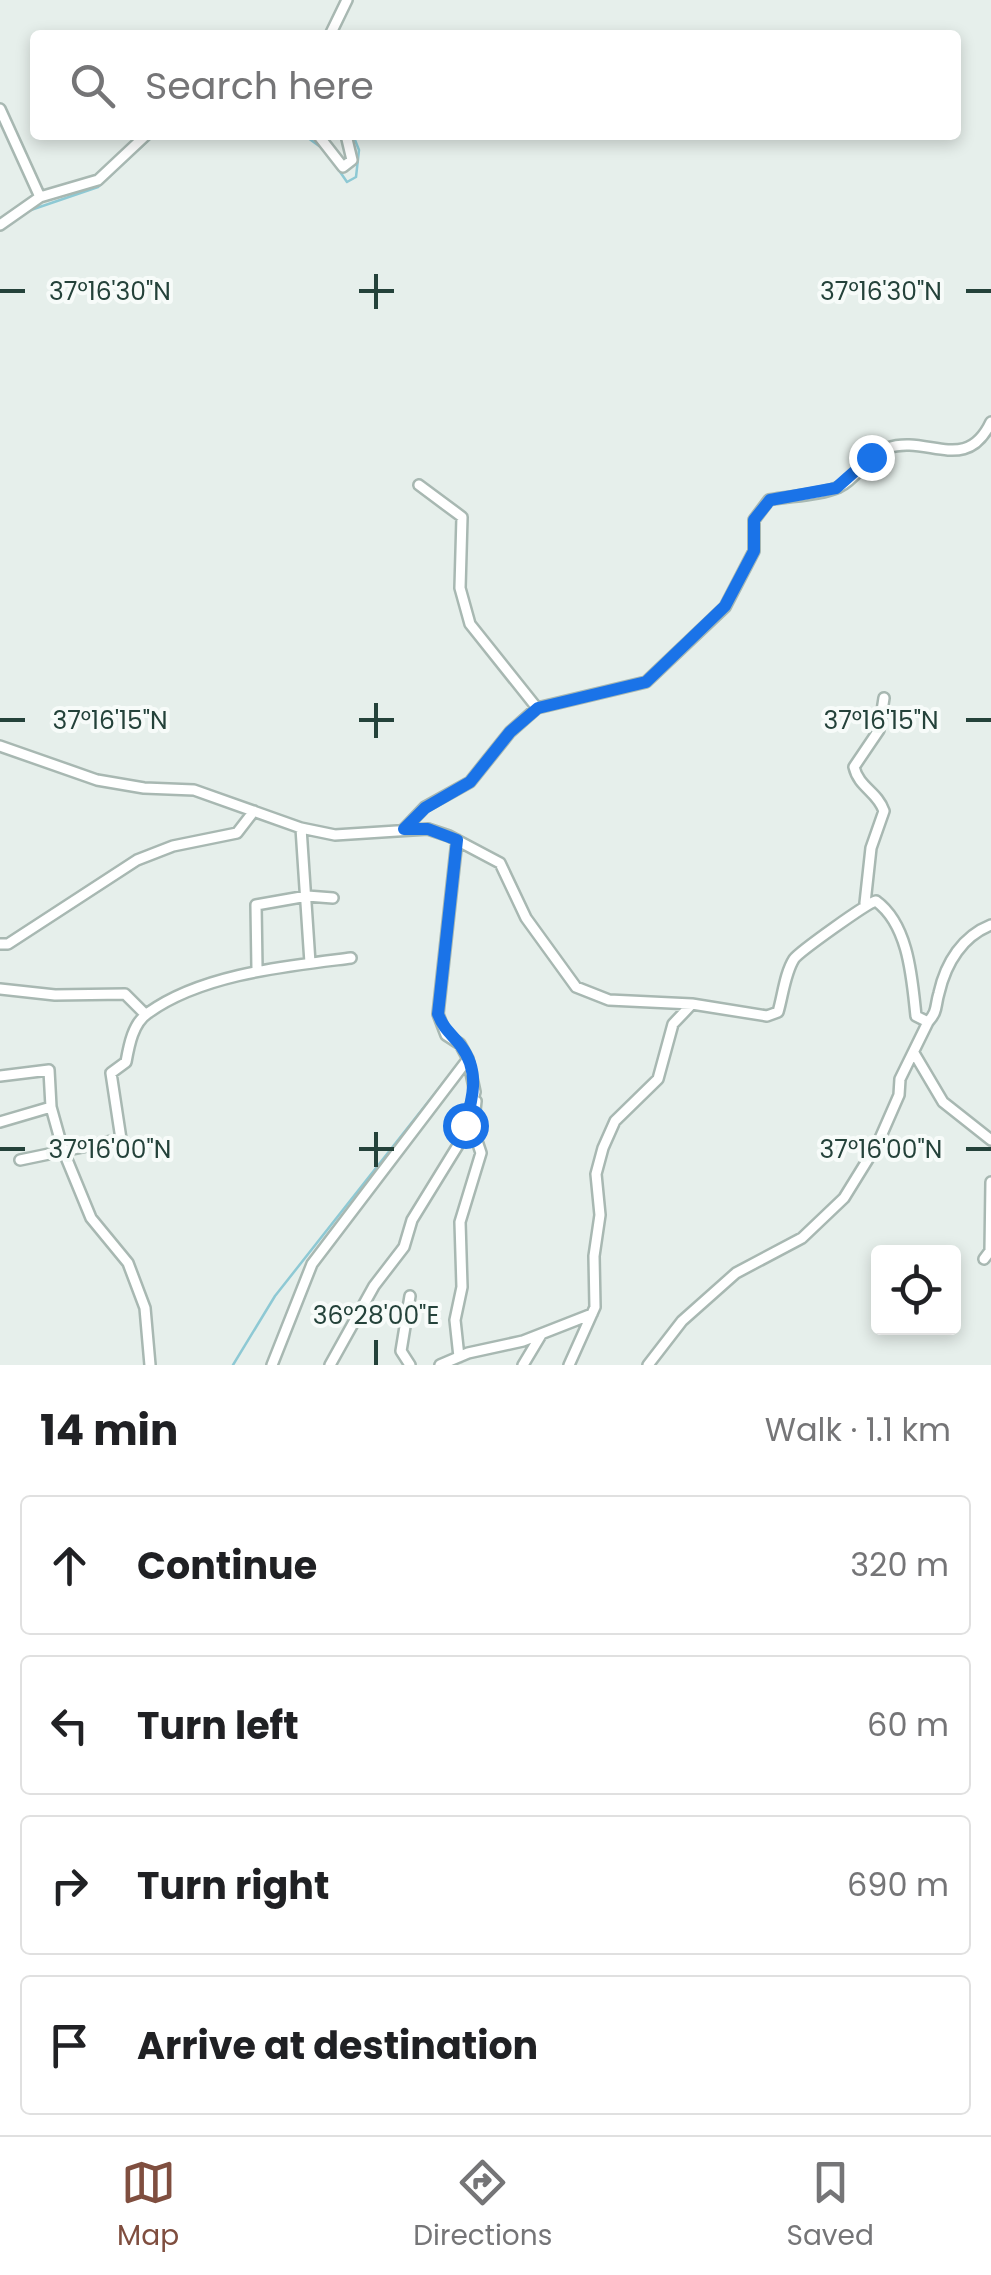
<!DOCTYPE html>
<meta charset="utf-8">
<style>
body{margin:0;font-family:Poppins,sans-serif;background:#f2f2f2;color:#202124}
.controls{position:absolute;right:30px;bottom:30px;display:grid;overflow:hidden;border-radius:10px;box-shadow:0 5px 15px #0003}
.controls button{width:90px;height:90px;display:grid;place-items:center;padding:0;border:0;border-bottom:2px solid #e0e0e0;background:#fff;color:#202124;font:50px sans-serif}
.stop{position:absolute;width:30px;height:30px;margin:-22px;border:8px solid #1a73e8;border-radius:50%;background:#fff}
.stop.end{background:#1a73e8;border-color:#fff;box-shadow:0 2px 10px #0008}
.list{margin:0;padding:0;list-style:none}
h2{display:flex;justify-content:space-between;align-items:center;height:130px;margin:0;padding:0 40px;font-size:42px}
h2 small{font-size:32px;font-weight:400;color:#757577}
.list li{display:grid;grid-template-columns:65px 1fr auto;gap:30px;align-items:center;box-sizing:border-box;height:140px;margin:0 20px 20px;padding:0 20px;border:2px solid #e0e0e0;border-radius:10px}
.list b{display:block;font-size:38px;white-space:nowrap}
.list em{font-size:32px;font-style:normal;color:#757577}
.icon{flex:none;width:55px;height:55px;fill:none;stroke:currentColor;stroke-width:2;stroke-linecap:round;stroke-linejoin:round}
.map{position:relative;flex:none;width:991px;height:1365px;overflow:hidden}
.search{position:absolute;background:#fff;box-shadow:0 5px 15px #0003;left:30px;right:30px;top:30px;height:110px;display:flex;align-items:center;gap:25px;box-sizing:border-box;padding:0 35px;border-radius:10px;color:#757577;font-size:38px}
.sheet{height:770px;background:#fff}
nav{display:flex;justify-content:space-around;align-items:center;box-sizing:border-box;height:140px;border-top:2px solid #e0e0e0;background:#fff;font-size:28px;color:#757577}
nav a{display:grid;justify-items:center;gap:5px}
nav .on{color:#7f4e3f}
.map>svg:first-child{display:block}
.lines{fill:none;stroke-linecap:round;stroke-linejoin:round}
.stream{stroke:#8ec9d4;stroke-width:2.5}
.minor-casing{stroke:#a8b8b2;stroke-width:14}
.minor{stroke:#fff;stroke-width:9}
.route{stroke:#1a73e8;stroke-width:12}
.ticks{fill:none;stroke:#24423a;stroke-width:4}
.ticks-label{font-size:25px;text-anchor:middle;fill:#24423a;stroke:#f7fbf9;stroke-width:8;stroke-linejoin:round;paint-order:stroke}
</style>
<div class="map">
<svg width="991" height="1365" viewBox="0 0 991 1365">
<rect width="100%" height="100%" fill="#e6efeb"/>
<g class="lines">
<path class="stream" d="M304,135L326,151
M336,166L347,182L356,177L359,150L353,135
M25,212L98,187L154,135
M233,1365L275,1296L458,1064"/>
<defs>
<path id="minor" d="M330,35L347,0
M0,109L40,197
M318,135L343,167L352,160L346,135
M0,225L40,197L98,180L146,135
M419,485L462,517L460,588L470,624L537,708
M0,746L97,780L144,788L194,790L301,828L335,835L428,829L449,836L500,863L526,918L576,987L609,1000L692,1004L767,1016L778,1012C783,995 785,973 794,959C799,952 867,903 876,901C909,925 912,979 916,1016L928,1022C938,1011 935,1006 939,993C946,962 963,936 991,925
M301,828L310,963
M404,829L425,807L470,782L510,732L537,708L646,682L725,607L754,551V520L769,500C790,496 821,495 839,487C858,478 866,456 887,448C927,434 966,475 991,422
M865,903L871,848L884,811C877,791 859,788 854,767L879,730L884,698
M0,944H8L137,860L173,846L237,833L254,811
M257,969L256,905L307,896L333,898
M0,989L55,995L125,994L145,1014
M914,1053L943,1102L991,1140
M0,1076L49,1070L51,1107L63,1150L91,1218L128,1263L145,1308L150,1365
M0,1122L51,1107
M20,1160L121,1139L111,1073L126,1062C129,1045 133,1023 148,1013C202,974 287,966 351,958
M984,1259L990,1251L991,1182
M459,1357L455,1320L462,1287L460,1222L481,1153L473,1129L476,1101
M272,1365L312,1264L468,1059
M330,1365L374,1286L404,1247L412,1220L460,1142L475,1092L468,1059L460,1044L446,1035L438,1014L457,840
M410,1365L401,1351L410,1296
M440,1365L468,1353L523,1341L592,1314
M523,1365L541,1335
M569,1365L595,1307L594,1256L600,1215L596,1174L603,1148L615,1121L658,1079L673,1024L692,1004
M648,1365L682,1321L736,1273L802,1238L844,1198L878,1143L899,1095L900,1079L928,1022"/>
</defs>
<use href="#minor" class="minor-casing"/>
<use href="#minor" class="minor"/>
</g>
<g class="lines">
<path class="route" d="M465,1125C473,1098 480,1071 461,1046C452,1034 444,1030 438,1014L457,840L428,829H404L425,808L470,782L510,732L538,708L646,682L725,606L754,551V520L770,500L836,488L871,457"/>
</g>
<path class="ticks" d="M376,274V309M0,291H25M359,291H394M966,291H991M376,703V738M0,720H25M359,720H394M966,720H991M376,1132V1167M0,1149H25M359,1149H394M966,1149H991M376,1340V1365"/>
<g class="ticks-label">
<text x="110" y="300">37°16'30"N</text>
<text x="881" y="300">37°16'30"N</text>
<text x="110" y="729">37°16'15"N</text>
<text x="881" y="729">37°16'15"N</text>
<text x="110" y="1158">37°16'00"N</text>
<text x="881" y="1158">37°16'00"N</text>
<text x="376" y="1324">36°28'00"E</text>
</g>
</svg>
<div class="controls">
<button><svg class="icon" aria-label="locate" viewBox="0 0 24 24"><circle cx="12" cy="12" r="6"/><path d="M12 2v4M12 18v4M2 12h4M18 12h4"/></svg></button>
</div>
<div class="stop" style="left:465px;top:1125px"></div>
<div class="stop end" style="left:871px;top:457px"></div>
<div class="search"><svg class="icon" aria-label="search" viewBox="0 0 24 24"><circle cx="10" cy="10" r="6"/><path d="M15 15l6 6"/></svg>Search here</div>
</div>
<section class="sheet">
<h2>14 min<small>Walk · 1.1 km</small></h2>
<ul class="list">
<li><svg class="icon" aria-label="ahead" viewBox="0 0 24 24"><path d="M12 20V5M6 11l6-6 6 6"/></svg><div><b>Continue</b></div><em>320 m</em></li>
<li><svg class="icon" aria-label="left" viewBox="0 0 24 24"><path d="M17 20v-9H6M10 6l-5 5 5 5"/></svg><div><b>Turn left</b></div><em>60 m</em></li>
<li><svg class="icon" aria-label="right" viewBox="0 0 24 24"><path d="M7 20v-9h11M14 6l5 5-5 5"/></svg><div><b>Turn right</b></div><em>690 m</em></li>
<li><svg class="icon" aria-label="arrive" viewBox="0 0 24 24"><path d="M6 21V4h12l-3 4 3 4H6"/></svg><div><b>Arrive at destination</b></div></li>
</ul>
</section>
<nav>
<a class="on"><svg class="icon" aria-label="map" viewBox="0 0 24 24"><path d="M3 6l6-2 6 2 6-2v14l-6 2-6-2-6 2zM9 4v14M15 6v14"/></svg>Map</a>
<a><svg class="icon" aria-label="directions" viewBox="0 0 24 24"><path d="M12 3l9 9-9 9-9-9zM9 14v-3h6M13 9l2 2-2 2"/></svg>Directions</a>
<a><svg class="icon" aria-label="saved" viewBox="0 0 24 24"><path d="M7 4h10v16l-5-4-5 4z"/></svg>Saved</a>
</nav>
